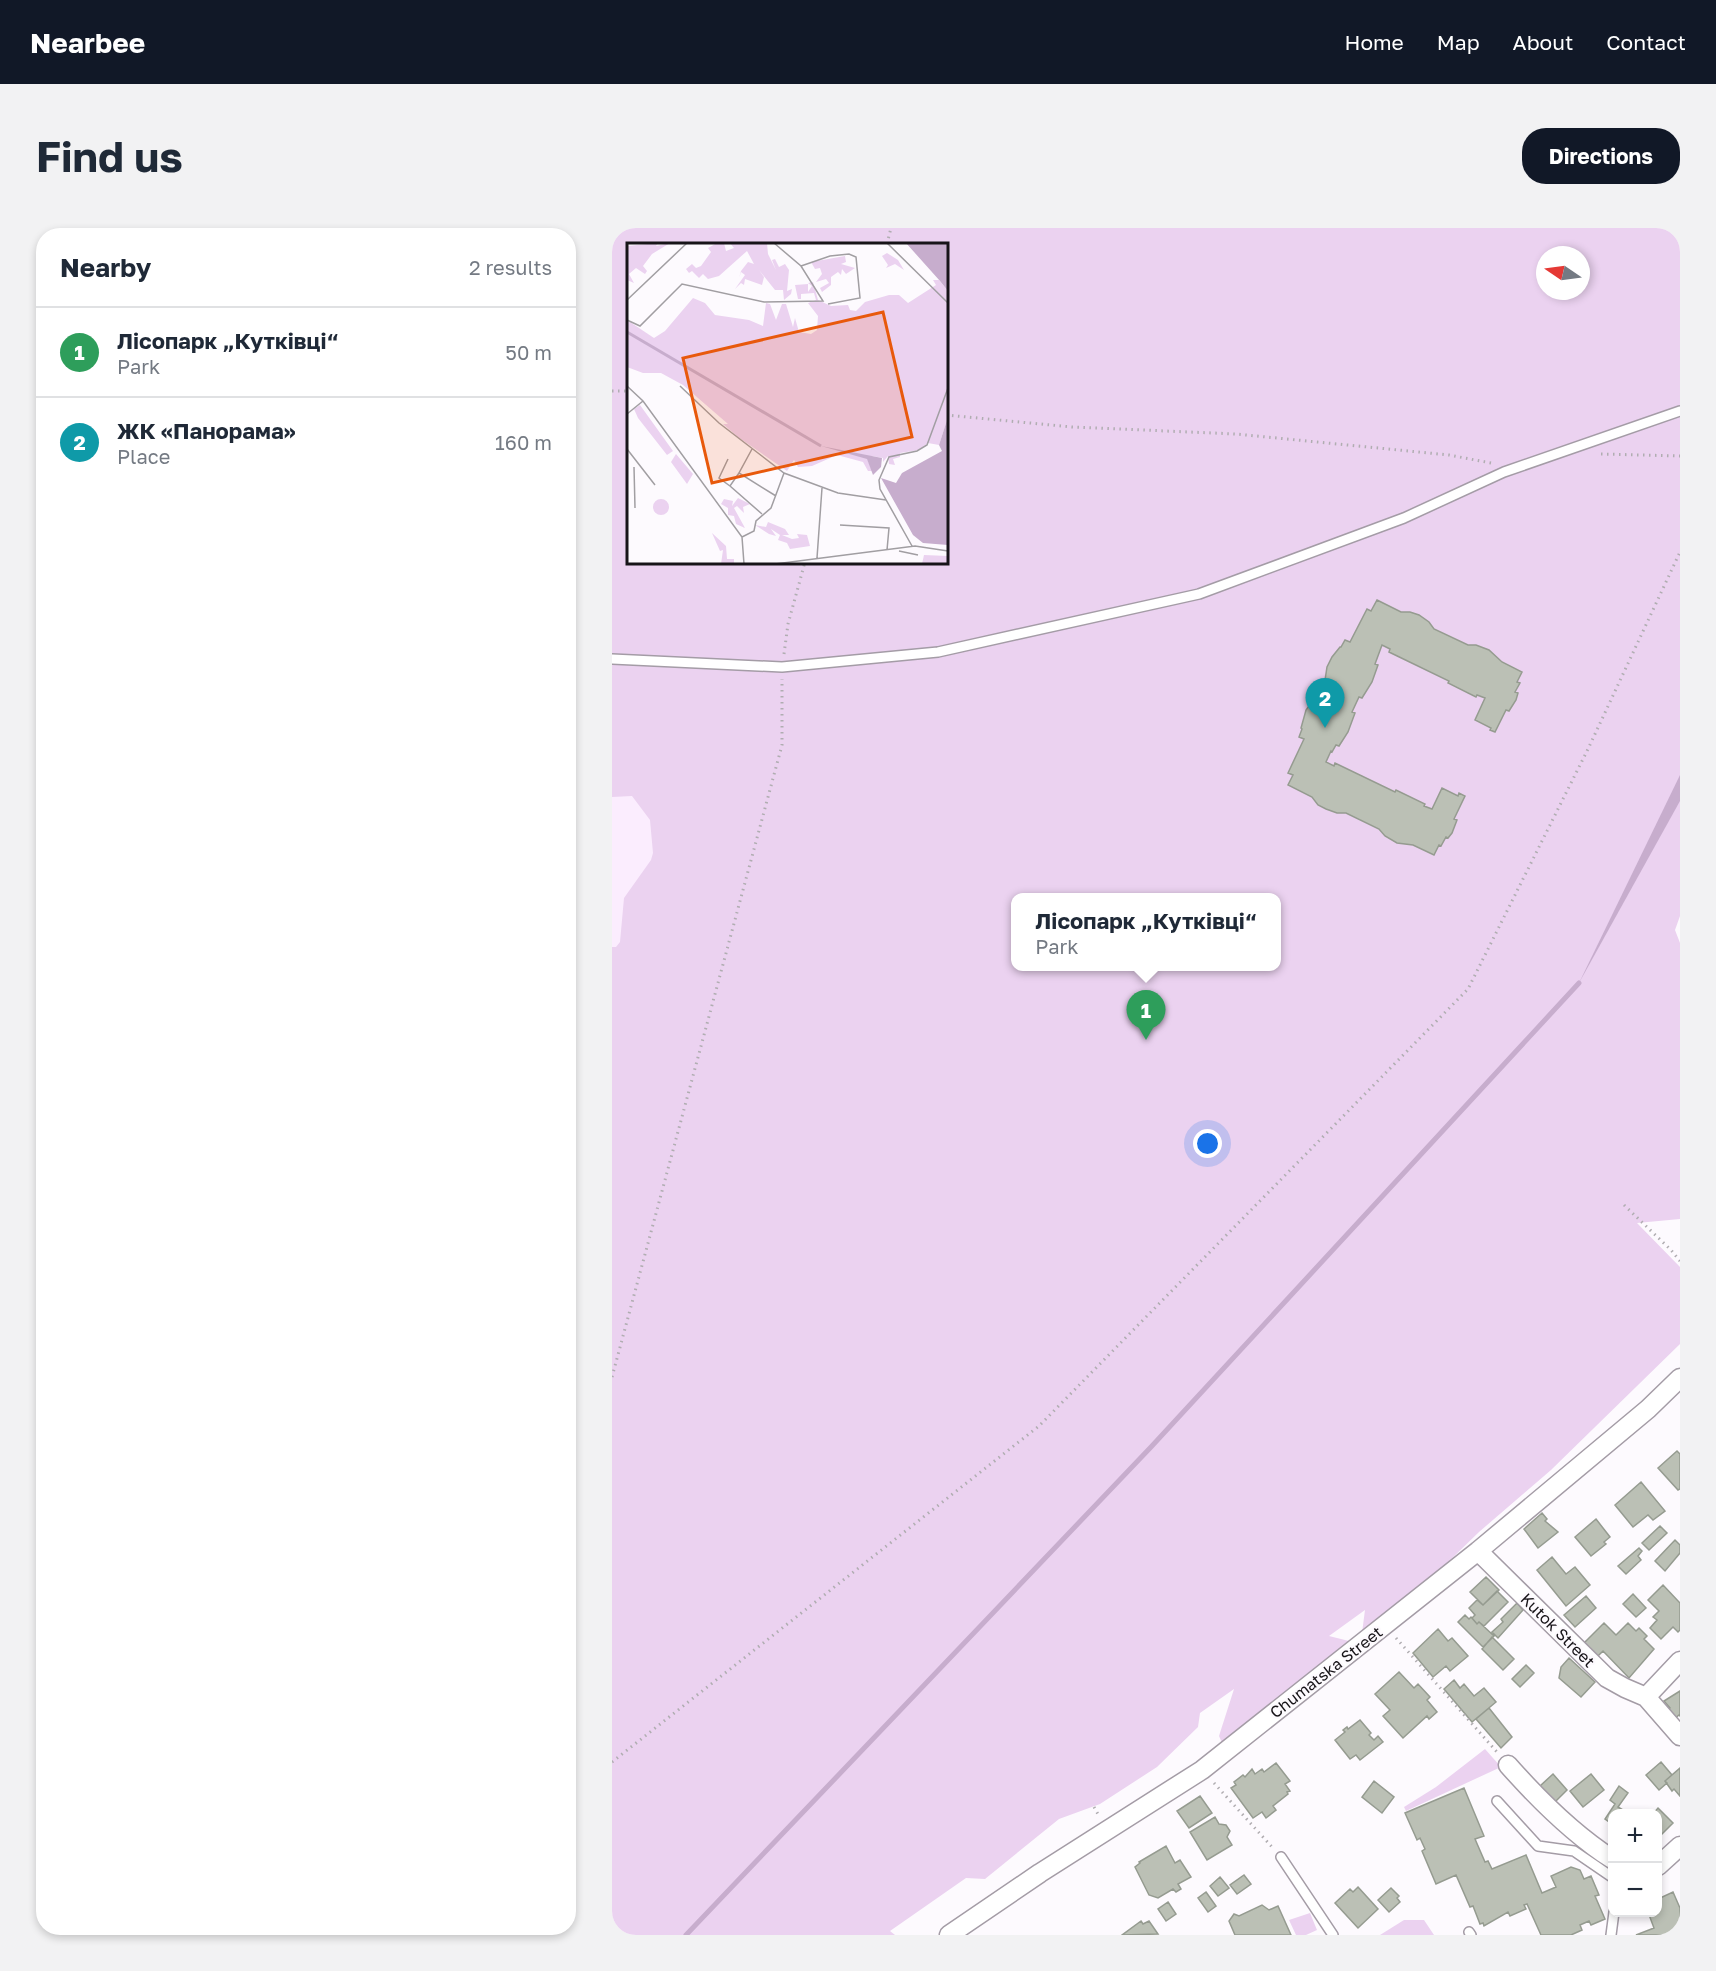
<!DOCTYPE html>
<meta charset="utf-8">
<style>
body{margin:0;font-family:"Golos Text",sans-serif;background:#f2f2f3;color:#1f2937}
.controls{position:absolute;right:18px;bottom:18px;display:grid;overflow:hidden;border-radius:12px;box-shadow:0 3px 9px #0003}
.controls button{width:54px;height:54px;display:grid;place-items:center;padding:0;border:0;border-bottom:2px solid #e0e1e3;background:#fff;color:#1f2937;font:30px sans-serif}
.compass{position:absolute;left:924px;top:18px;width:54px;height:54px;border-radius:50%;background:#fff;box-shadow:0 3px 9px #0003;rotate:283deg}
.you{position:absolute;left:596px;top:916px;width:21px;height:21px;margin:-15px;border:4px solid #fff;border-radius:50%;background:#1a73e8;box-shadow:0 0 0 9px #1a73e833}
.badge{display:grid;place-items:center;width:39px;height:39px;border-radius:50%;background:#111827;color:#fff;font-size:20px;font-weight:700}
.pin{position:absolute;translate:-50% -50px;filter:drop-shadow(0 2px 3px #0008)}
.pin::after{content:'';position:absolute;top:32px;width:21px;height:18px;background:inherit;clip-path:polygon(0 0,100% 0,50% 100%)}
.popup{position:absolute;left:399px;top:665px;width:270px;height:78px;box-sizing:border-box;display:grid;place-content:center;border-radius:12px;background:#fff;filter:drop-shadow(0 2px 4px #0005);font-size:20px;white-space:nowrap;color:#747a83}
.popup b{font-size:22px;color:#1f2937}
.popup::after{content:'';position:absolute;left:50%;top:100%;margin-left:-12px;border:12px solid transparent;border-top-color:#fff}
.list{margin:0;padding:0;list-style:none}
h2{display:flex;justify-content:space-between;align-items:center;height:78px;margin:0;padding:0 24px;font-size:26px}
h2 small{font-size:20px;font-weight:400;color:#747a83}
.list li{display:grid;grid-template-columns:39px 1fr auto;gap:18px;align-items:center;box-sizing:border-box;height:90px;padding:0 24px;border-top:2px solid #e0e1e3}
.list b{display:block;font-size:22px;white-space:nowrap}
.list p{margin:0;font-size:20px;white-space:nowrap;color:#747a83}
.list em{font-size:20px;font-style:normal;color:#747a83}
.map{position:relative;flex:none;width:1068px;height:1707px;overflow:hidden;border-radius:24px}
header{display:flex;align-items:center;gap:36px;box-sizing:border-box;height:84px;padding:0 30px;background:#111827;color:#fff}
header strong{font-size:28px}
nav{display:flex;gap:33px;margin-inline-start:auto;font-size:21px}
.intro{display:flex;align-items:center;justify-content:space-between;box-sizing:border-box;height:144px;padding:0 36px}
h1{margin:0;font-size:42px}
.button{padding:15px 27px;border-radius:24px;background:#111827;color:#fff;font-size:21px;font-weight:700}
main{display:flex;gap:36px;padding:0 36px}
aside{flex:1;background:#fff;border-radius:24px;box-shadow:0 3px 9px #0003}
.map>svg:first-child{display:block}
.built{fill:#fbedfe}
.green{fill:#ebd2f0;fill-rule:evenodd}
.water{fill:#c7adcd}
.lines{fill:none;stroke-linecap:round;stroke-linejoin:round}
.stream{stroke:#c7adcd;stroke-width:5}
.building{fill:#bbc0b5;stroke:#959b90;stroke-width:1.5}
.lane-casing{stroke:#a49ca6;stroke-width:12}
.street-casing{stroke:#a49ca6;stroke-width:21}
.path{stroke:#b0adb1;stroke-width:3;stroke-dasharray:1.5 4.5;stroke-linecap:butt}
.lane{stroke:#fff;stroke-width:9}
.street{stroke:#fff;stroke-width:18}
.labels{text-anchor:middle;stroke-width:4.5;stroke-linejoin:round;paint-order:stroke}
.street-label{font-size:16px;fill:#171418;stroke:#fdfafe}
.inset-river{fill:none;stroke:#c7adcd;stroke-width:3}
.inset-road{fill:none;stroke:#a19ea2;stroke-width:1.5}
.view{fill:#e8590c;fill-opacity:0.15;stroke:#e8590c;stroke-width:3}
.inset-edge{fill:none;stroke:#171418;stroke-width:3}
</style>
<header>
<strong>Nearbee</strong>
<nav><a>Home</a><a>Map</a><a>About</a><a>Contact</a></nav>
</header>
<div class="intro"><h1>Find us</h1><a class="button">Directions</a></div>
<main>
<aside>
<h2>Nearby<small>2 results</small></h2>
<ul class="list">
<li><span class="badge" style="background:#2e9e5b">1</span><div><b>Лісопарк „Кутківці“</b><p>Park</p></div><em>50 m</em></li>
<li><span class="badge" style="background:#0f9aa8">2</span><div><b>ЖК «Панорама»</b><p>Place</p></div><em>160 m</em></li>
</ul>
</aside>
<div class="map">
<svg width="1068" height="1707" viewBox="0 0 1068 1707">
<rect width="100%" height="100%" fill="#fdfafe"/>
<path class="built" d="M0,552L57,563L27,709L0,731Z"/>
<path class="green" d="M0,0H1068V688L1063,702L1068,715V991L1025,995L1068,1039V1116L939,1242L867,1304L795,1374L750,1405L753,1382L717,1408L741,1414L611,1517L607,1508L622,1461L588,1485L586,1499L545,1539L488,1576L447,1591L373,1651L354,1650L278,1703L283,1707H0V719H4L8,714L12,670L39,632L41,625L38,592L20,568L0,569ZM16,16H334V334H16ZM933,27H969V63H933ZM404,670H664V738H404Z
M873,1521L889,1539L794,1583L792,1579L824,1559Z
M698,1685L705,1702L694,1707H684L677,1692Z
M792,1692H812L822,1707H768Z"/>
<path class="water" d="M1068,547V573L967,755Z"/>
<g class="lines">
<path class="stream" d="M74,1707L539,1219L967,755"/>
</g>
<path class="building" d="M765,372L789,384H798L807,387L817,394L822,401L856,417H864L877,422L890,434L910,444L905,454L908,455L903,464L906,465L904,472L897,483L894,482L883,504L878,502L879,500L863,492L873,470L865,467L864,469L836,455L837,453L777,424L778,421L770,417L763,436L766,437L760,454L750,470L747,469L740,484L743,485L736,504L727,518L724,517L720,524L719,523L714,534L722,538L723,535L783,564L784,562L813,576L812,578L820,581L830,560L846,568L847,565L853,568L842,591L845,592L840,605L836,610L834,609L829,618L827,617L822,627L801,617L785,615L773,608L767,601L734,585H725L714,581L706,577L700,569L676,557L681,547L676,545L692,511L687,509L690,501L689,500L694,482L710,460L713,452L715,439L720,429L728,419H729L733,412L738,414L755,381L759,383Z
M1065,1223L1068,1226V1261L1066,1262L1046,1240Z
M1029,1254L1053,1283L1041,1292L1036,1287L1021,1299L1003,1277Z
M930,1285L935,1291L933,1293L946,1304L926,1320L912,1301Z
M984,1291L998,1309L992,1314L994,1316L979,1328L963,1309Z
M1048,1298L1055,1305L1037,1322L1030,1315Z
M1063,1312L1068,1317V1325L1053,1343L1043,1333Z
M1027,1320L1030,1323L1026,1328L1029,1332L1014,1346L1006,1338Z
M940,1329L954,1346L963,1339L978,1357L954,1378L925,1342Z
M874,1349L887,1362L871,1377L858,1364Z
M1051,1357L1068,1375V1402L1066,1404L1061,1399L1049,1411L1038,1400L1045,1392L1041,1389L1047,1383L1036,1372Z
M885,1363L896,1374L872,1398L867,1394L865,1396L860,1390L863,1387L857,1380L865,1372L871,1377Z
M1021,1366L1034,1380L1024,1389L1011,1376Z
M974,1368L984,1380L963,1399L952,1387Z
M905,1375L911,1382L886,1410L880,1404L891,1394L889,1391Z
M853,1387L857,1391L859,1389L865,1396L867,1394L882,1408L871,1419L846,1394Z
M992,1395L1004,1407L1016,1395L1024,1403L1027,1400L1035,1408L1032,1411L1042,1421L1017,1450L991,1423L985,1429L972,1415Z
M826,1401L836,1413L840,1410L856,1428L838,1443L834,1438L821,1449L801,1425Z
M880,1409L902,1431L891,1442L870,1421Z
M957,1430L983,1454L969,1469L947,1450L949,1439Z
M914,1437L922,1445L908,1459L900,1451Z
M787,1444L802,1460L806,1456L818,1469L815,1472L825,1484L817,1491L815,1488L791,1510L771,1488L778,1482L763,1466Z
M842,1452L848,1460L852,1456L862,1468L872,1460L884,1474L860,1494L832,1461Z
M1068,1463V1488L1067,1487L1061,1492L1054,1483L1058,1480L1052,1473Z
M877,1480L900,1509L889,1520L864,1491Z
M748,1492L759,1505L757,1507L762,1512L766,1508L771,1514L748,1532L744,1527L738,1531L723,1512L733,1504L731,1502L735,1499L736,1501Z
M1049,1534L1060,1547L1053,1553L1055,1555L1047,1562L1034,1547Z
M664,1535L678,1553L673,1556L678,1563L675,1564L676,1566L661,1578L664,1582L654,1590L650,1584L641,1590L619,1560L624,1557L622,1554L631,1547L633,1549L640,1541L643,1546L650,1541L652,1544Z
M1068,1540V1568L1062,1561L1060,1563L1053,1553Z
M941,1546L955,1562L943,1574L928,1558Z
M979,1546L992,1562L971,1579L958,1563Z
M762,1553L782,1569L770,1585L750,1569Z
M1007,1558L1016,1565L1006,1579L1011,1582L1009,1586H1000V1596L993,1591L1003,1576L998,1572Z
M852,1560L872,1608L863,1611L873,1634L876,1633L880,1641L914,1627L930,1665L944,1659L939,1648L959,1639L968,1642L972,1651L979,1648L987,1667L983,1668L993,1691L979,1697L977,1693L968,1697L970,1702L959,1707H929L915,1676L912,1677L914,1681L898,1688L896,1684L872,1698L871,1695L868,1696L861,1678L858,1679L844,1647L824,1656L810,1623L813,1621L808,1610L805,1612L793,1585Z
M588,1568L600,1585L577,1600L565,1583Z
M1046,1580L1061,1595L1046,1610V1586H1041Z
M603,1589L607,1596L614,1597L618,1603L615,1609L620,1617L595,1632L578,1604Z
M554,1618L563,1635L568,1632L579,1649L566,1656L569,1661L564,1664L561,1661L546,1670L537,1667L523,1639L528,1635L527,1634Z
M632,1647L639,1656L625,1666L618,1657Z
M608,1649L617,1660L606,1668L598,1658Z
M746,1659L766,1681L746,1700L723,1675L738,1661L741,1664Z
M779,1660L787,1668L785,1670L788,1674L777,1684L766,1672Z
M594,1664L604,1678L596,1684L586,1670Z
M1061,1664L1068,1680V1707H1024L1042,1700L1036,1684H1046V1671Z
M556,1674L564,1686L554,1693L546,1681Z
M650,1677L657,1682L666,1678L679,1707H623L617,1693L622,1686L627,1688Z
M529,1693L531,1696L537,1693L546,1706L510,1707Z"/>
<g class="lines">
<defs>
<path id="lane" d="M0,431L170,439L326,424L587,366L792,290L892,244L1068,183
M885,1573L926,1618L962,1623L1000,1649
M669,1629L721,1707
M857,1704L859,1707
M999,1707L1002,1684"/>
<path id="street" d="M866,1323L995,1450L1013,1460L1034,1469L1068,1433
M1034,1469L1068,1508
M896,1537C927,1572 961,1606 1000,1631
M1046,1638L1068,1618
M337,1707L428,1645L590,1542L866,1323L1036,1181L1068,1150"/>
</defs>
<use href="#lane" class="lane-casing"/>
<use href="#street" class="street-casing"/>
<path class="path" d="M275,16L279,0
M0,163H16
M334,187L460,199L624,206L837,227L879,235
M989,226L1068,228
M172,426L176,396L193,334
M1012,977L1059,1022L1068,1033
M0,1149L170,517V451
M784,1410L885,1524
M0,1534L427,1198L856,761L976,521L1068,324
M602,1555L660,1619
M482,1579L487,1588"/>
<use href="#lane" class="lane"/>
<use href="#street" class="street"/>
</g>
<g class="labels">
<g class="street-label">
<text transform="translate(946 1402) rotate(45)" y="6">Kutok Street</text>
<text transform="translate(714 1444) rotate(-38)" y="6">Chumatska Street</text>
</g>
</g>
<g transform="translate(15 15)">
<rect width="321" height="321" fill="#fdfafe"/>
<path d="M31,0L29,3L43,0L25,11L16,23L20,28L18,31L9,25L2,31L7,40L0,37V3ZM90,0H97L99,8L107,5L103,0H140L141,11L149,27L145,17L148,16L152,24L158,21L162,27L160,48L165,46L164,51L157,57L156,47H148L132,27L137,34L135,42L118,36L117,42L114,40L108,46L118,32L114,29L112,35L114,28L121,19L127,21L120,8L92,33L81,36L76,31L72,35L65,28L62,30L59,26L65,21L69,25L74,23L84,9L81,5ZM260,10L271,17L277,27L268,21L259,25L261,22L255,13ZM218,13L219,19L214,21L228,25L219,31L215,26L214,32L211,29L204,34V42L195,49L193,45L202,40L199,36L189,39L195,31L193,25L188,26L184,19ZM306,37H312L321,48V174L312,202L301,200L292,207L273,210V214L266,216L268,222L262,221L261,213L256,219V215L245,213L240,215L245,228H241L236,219L210,212L185,223L171,224L167,217L160,228L111,194L96,181H101L56,142L34,130H16L0,124V77L27,95L38,88L66,55L78,60L88,72L122,77L136,83L139,60L143,61L149,77L155,61H159L166,84L168,75L172,89L184,91L190,87L191,73L181,60L189,57L187,50L174,51V56H171L168,42L181,41V49L185,43L181,40L186,39L191,57L204,63L221,62L223,67L229,68L238,59L262,52H272L281,60L309,42ZM13,162L46,208L40,212L11,175L7,166ZM49,211L66,231L60,241L44,219ZM111,255L123,261L116,264L117,270L110,263L107,265L118,285L109,281L107,273L101,272V265L94,261L97,256L106,258L105,263ZM26 264a8 8 0 1 1 16 0a8 8 0 1 1-16 0ZM141,279L158,286L162,292H155L165,296L172,295L170,291L180,292L183,303L163,306L160,300L151,297L153,292L144,286L149,293L142,291L128,282L139,284ZM85,290L99,303L100,316H107V321H94L96,307L93,308ZM297,312L321,313V321H295Z" fill="#ebd2f0"/>
<path d="M279,0H321V48L313,38ZM321,174V302L296,300L286,292L254,235L269,240L275,230L315,208L312,202ZM194,203L255,215L254,224L246,232L240,216Z" fill="#c7adcd"/>
<path class="inset-river" d="M0,89L194,203"/>
<path class="inset-road" d="M260,0L321,60M174,23L203,13L222,11L229,14L233,55L201,61M0,57L60,0M0,77L13,83L55,41L137,59L196,58L174,23L147,0M0,143L16,158L115,294L117,321M53,143L92,180L157,230L211,250L259,257M0,171L16,158M0,206L28,242M125,206L112,230L149,253M101,216L92,235L103,243L112,230M7,224L8,265M103,243L135,271M213,282L262,285L260,307M115,294L127,288L129,278L144,265L157,230M285,303L253,246L252,237L262,214L290,208L300,202L321,145M272,308L291,312M190,315L195,245M148,321L288,303L321,308"/>
<path class="view" d="M256,69L285,194L85,240L56,115Z"/>
<rect width="321" height="321" class="inset-edge"/>
</g>
</svg>
<div class="controls">
<button>+</button>
<button>−</button>
</div>
<svg class="compass" viewBox="-18 -18 36 36"><path d="M0-13l5 13h-10z" fill="#e53935"/><path d="M0 13l5-13h-10z" fill="#747a83"/></svg>
<div class="you"></div>
<div class="pin badge" style="left:534px;top:812px;background:#2e9e5b">1</div>
<div class="popup"><b>Лісопарк „Кутківці“</b>Park</div>
<div class="pin badge" style="left:713px;top:500px;background:#0f9aa8">2</div>
</div>
</main>
